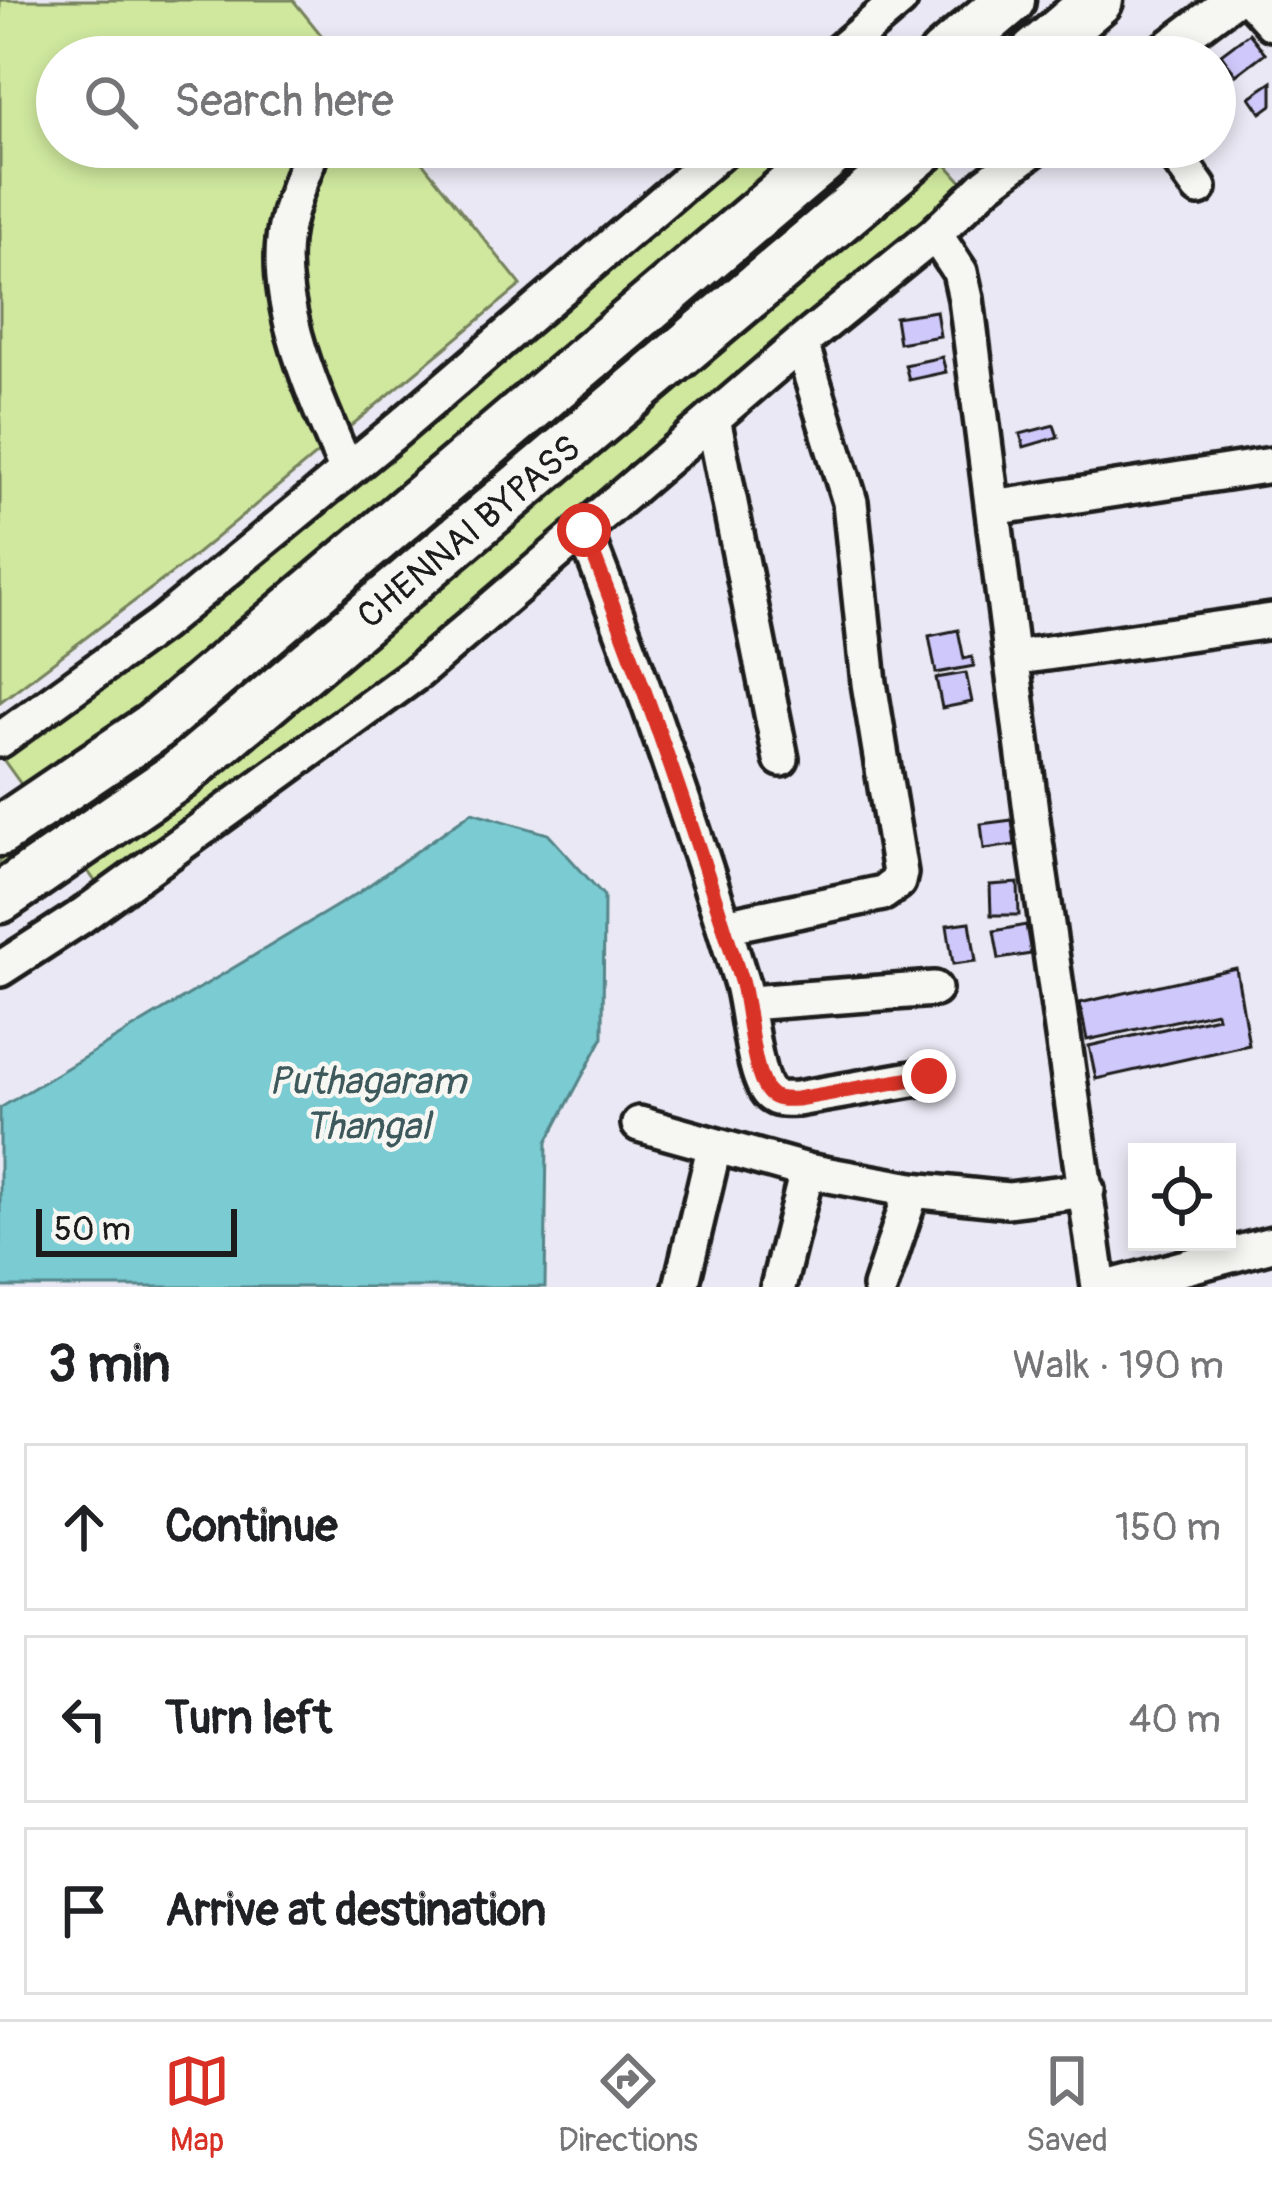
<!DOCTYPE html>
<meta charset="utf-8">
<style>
body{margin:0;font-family:Pangolin,sans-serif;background:#f2f2f2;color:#202124}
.controls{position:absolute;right:36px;bottom:36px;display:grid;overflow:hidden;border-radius:0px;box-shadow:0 6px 18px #0003}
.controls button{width:108px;height:108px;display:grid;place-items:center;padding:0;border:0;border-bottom:3px solid #e0e0e0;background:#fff;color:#202124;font:60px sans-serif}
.scale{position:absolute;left:36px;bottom:30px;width:201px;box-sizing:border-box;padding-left:12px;border:6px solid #1c1c1c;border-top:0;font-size:33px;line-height:42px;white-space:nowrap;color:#1c1c1c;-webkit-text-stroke:9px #f6f6f2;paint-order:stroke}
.stop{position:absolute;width:36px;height:36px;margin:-27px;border:9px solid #d93025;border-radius:50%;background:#fff}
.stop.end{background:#d93025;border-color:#fff;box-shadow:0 3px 12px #0008}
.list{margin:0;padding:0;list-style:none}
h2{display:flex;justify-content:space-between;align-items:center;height:156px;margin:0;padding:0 48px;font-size:51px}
h2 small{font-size:39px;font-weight:400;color:#757577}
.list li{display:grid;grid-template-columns:78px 1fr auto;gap:36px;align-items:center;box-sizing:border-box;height:168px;margin:0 24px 24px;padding:0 24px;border:3px solid #e0e0e0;border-radius:0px}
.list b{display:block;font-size:45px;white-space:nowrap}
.list em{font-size:39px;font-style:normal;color:#757577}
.icon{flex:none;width:66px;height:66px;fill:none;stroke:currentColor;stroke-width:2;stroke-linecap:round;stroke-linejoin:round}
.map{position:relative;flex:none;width:1272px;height:1287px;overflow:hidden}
.search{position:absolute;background:#fff;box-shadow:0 6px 18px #0003;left:36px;right:36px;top:36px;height:132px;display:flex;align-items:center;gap:30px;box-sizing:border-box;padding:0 42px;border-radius:66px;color:#757577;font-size:45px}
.sheet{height:732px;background:#fff}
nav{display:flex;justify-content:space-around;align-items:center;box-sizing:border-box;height:168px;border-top:3px solid #e0e0e0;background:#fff;font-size:33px;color:#757577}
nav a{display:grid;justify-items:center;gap:6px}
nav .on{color:#d93025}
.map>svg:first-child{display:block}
.green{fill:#cfe89e;stroke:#76825d;stroke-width:3}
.water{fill:#7acbd2;stroke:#548589;stroke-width:3}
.building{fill:#cfc8fa;stroke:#1c1c1c;stroke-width:3}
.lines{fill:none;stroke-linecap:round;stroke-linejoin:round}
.minor-casing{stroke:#1c1c1c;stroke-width:42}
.highway-casing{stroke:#1c1c1c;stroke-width:57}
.minor{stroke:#f6f6f2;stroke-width:33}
.highway{stroke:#f6f6f2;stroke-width:48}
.route{stroke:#d93025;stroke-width:15}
.labels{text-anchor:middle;stroke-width:9;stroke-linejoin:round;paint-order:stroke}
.street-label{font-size:36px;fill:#1c1c1c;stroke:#f6f6f2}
.water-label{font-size:39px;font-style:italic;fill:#3d595c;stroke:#f6f6f2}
</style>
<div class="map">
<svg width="1272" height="1287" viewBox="0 0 1272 1287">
<rect width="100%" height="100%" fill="#eae8f4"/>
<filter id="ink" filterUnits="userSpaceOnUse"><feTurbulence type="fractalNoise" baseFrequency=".00833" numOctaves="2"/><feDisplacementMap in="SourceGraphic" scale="24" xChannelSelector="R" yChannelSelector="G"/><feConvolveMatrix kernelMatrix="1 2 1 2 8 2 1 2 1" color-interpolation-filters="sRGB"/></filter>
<g filter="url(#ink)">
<path class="green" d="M0,0H293L339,57H57V147H410L521,285L188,561L0,702Z
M750,147H812L260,615L28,794L0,755L547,322Z
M862,147H908L257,690L0,884V845L155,740Z
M939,156L964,184L918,228L787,332L410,659L99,887L81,861Z"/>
<path class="water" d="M472,812L548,834L604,896L603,1037L547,1142L545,1287H0V1108L358,893Z"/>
<path class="building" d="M1249,33L1265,53L1236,75L1221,54Z
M1272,82V105L1261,113L1250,97Z
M936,311L940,336L899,343L895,317Z
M942,357L946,372L909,380L905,365Z
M1054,425L1058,437L1024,447L1020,434Z
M958,630L964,659L972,657L974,666L936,673L929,636Z
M966,673L972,702L942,708L936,678Z
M1012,820L1015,845L984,849L981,824Z
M1018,883L1019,915H991L990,885Z
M970,922L976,961L953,964L947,925Z
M1026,925L1031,954L999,959L994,931Z
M1236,968L1249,1045L1096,1079L1089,1046L1217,1017L1216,1012L1087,1040L1080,1003Z"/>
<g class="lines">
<defs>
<path id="minor" d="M1251,0L1272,23
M833,57L900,0
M1156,57L1232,0
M313,147C305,170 294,194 288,218C267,297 317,400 347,471
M1170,147L1199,188
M935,234L960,272L966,299L1033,827L1099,1287
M713,418L781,759
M993,508L1272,465
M584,530C642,679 694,828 741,981C749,1006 753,1081 771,1095C778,1101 788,1099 797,1099L929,1076
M1012,658L1272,621
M0,740L161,624L392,434L726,147
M725,926L883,893L898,882L900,873L869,683L850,502L801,343
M0,969L79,918L418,672L801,343L935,234L987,184L1036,147
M748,1003L934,989
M639,1124L807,1171L912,1190L1008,1200L1087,1190
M681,1287L714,1148
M778,1287L807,1171
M880,1287L912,1190
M1111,1287L1272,1244"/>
<path id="highway" d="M943,57L1010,0
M1031,57L1098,0
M0,831L155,726L837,147
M0,898L179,775L924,147"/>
</defs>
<use href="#minor" class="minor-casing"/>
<use href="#highway" class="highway-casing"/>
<use href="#minor" class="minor"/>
<use href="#highway" class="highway"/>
</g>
</g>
<g class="lines" filter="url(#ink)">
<path class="route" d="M584,530C642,679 694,828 741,981C749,1006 752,1080 771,1095C779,1101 788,1099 797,1099L929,1076"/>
</g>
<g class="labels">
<g class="street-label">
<text transform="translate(468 531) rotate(-40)" y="13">CHENNAI BYPASS</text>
</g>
<g class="water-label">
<text x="367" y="1094">Puthagaram<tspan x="367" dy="45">Thangal</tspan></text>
</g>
</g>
</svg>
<div class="controls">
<button><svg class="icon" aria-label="locate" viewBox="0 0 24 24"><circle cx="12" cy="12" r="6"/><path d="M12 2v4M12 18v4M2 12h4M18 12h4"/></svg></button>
</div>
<div class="scale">50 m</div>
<div class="stop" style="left:584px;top:530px"></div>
<div class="stop end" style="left:929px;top:1076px"></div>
<div class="search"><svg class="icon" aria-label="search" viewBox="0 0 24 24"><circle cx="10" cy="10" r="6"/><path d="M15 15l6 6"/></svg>Search here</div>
</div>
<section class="sheet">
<h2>3 min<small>Walk · 190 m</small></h2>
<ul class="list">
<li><svg class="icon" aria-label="ahead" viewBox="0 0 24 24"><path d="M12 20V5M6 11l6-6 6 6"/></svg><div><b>Continue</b></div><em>150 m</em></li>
<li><svg class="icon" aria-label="left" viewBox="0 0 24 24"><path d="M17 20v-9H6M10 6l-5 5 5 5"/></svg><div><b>Turn left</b></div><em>40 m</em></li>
<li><svg class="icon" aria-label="arrive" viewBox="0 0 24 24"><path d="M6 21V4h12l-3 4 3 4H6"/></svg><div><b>Arrive at destination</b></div></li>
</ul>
</section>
<nav>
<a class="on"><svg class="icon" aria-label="map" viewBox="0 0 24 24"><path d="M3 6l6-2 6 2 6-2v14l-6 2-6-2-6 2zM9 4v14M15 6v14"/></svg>Map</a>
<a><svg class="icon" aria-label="directions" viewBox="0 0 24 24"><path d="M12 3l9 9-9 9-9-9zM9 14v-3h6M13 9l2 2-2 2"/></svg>Directions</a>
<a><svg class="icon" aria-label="saved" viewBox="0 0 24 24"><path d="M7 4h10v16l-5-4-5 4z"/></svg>Saved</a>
</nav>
